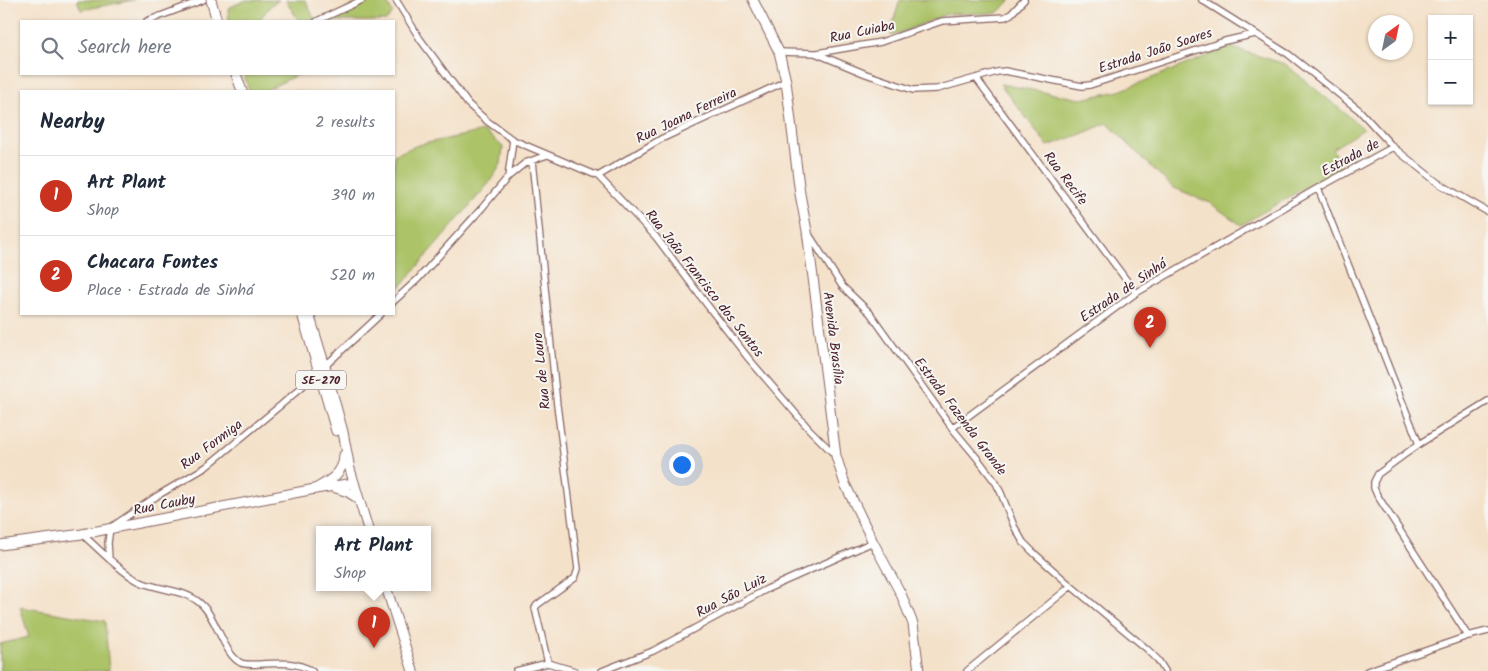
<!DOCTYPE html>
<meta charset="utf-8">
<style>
body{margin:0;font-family:Kalam,sans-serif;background:#f2f2f3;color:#1f2937}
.controls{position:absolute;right:15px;top:15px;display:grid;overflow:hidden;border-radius:0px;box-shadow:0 1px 4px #0004}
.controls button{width:45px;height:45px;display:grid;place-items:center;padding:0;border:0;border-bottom:1px solid #e0e1e3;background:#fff;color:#1f2937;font:25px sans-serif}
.compass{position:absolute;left:1368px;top:15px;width:45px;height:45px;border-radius:50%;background:#fff;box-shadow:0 1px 4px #0004;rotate:33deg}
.you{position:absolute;left:681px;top:464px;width:18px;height:18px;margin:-12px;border:4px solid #fff;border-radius:50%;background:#1a73e8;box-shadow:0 0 0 8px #1a73e833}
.badge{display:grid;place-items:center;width:32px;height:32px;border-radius:50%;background:#c8321e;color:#fff;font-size:16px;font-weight:700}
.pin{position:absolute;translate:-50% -41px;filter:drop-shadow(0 1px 2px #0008)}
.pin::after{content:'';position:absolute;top:26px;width:18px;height:15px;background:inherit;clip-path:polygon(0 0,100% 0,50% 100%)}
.popup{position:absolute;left:316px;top:526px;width:115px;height:65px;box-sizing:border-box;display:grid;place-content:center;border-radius:0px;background:#fff;filter:drop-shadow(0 1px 4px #0005);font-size:16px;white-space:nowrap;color:#747a83}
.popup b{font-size:19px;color:#1f2937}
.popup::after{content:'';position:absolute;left:50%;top:100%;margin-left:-10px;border:10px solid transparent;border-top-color:#fff}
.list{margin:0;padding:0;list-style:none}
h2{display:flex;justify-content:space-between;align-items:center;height:65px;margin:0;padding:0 20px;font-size:21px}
h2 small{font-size:16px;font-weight:400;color:#747a83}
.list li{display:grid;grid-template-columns:32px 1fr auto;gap:15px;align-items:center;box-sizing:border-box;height:80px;padding:0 20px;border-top:1px solid #e0e1e3}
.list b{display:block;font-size:19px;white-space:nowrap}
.list p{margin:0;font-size:16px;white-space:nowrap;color:#747a83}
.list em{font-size:16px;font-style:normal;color:#747a83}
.icon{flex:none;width:28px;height:28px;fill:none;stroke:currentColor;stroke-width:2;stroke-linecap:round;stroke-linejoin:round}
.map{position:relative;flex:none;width:1488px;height:671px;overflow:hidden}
.search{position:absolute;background:#fff;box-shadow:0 1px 4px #0004;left:20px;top:20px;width:375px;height:55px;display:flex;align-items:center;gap:12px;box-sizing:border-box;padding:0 18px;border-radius:0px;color:#747a83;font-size:19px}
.panel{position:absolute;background:#fff;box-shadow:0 1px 4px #0004;left:20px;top:90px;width:375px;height:225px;border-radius:0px}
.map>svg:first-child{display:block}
.green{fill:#acc368;stroke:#7b714a}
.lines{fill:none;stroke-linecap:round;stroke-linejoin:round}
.street-casing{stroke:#866362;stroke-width:8}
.secondary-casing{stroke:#866362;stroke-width:11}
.primary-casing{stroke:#866362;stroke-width:11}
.street{stroke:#fff;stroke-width:5.5}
.secondary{stroke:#fff;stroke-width:9}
.primary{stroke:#fff;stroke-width:9}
.labels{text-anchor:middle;stroke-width:4;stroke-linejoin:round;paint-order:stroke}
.shield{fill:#f6f6f2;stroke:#7e6067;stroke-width:1}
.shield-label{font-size:12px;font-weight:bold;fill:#4a1f2b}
.street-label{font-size:14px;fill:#4a1f2b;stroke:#f6f6f2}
</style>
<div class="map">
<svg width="1488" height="671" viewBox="0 0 1488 671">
<rect width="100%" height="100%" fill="#f6f6f2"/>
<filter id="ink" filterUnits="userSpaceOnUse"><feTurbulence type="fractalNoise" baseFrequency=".02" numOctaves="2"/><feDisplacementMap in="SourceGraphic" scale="10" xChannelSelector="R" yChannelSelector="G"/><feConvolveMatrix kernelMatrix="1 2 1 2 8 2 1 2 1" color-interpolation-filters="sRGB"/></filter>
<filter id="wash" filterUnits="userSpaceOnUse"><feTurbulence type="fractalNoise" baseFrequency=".0096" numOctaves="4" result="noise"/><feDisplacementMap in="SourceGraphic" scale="20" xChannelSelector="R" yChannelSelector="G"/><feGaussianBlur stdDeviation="1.12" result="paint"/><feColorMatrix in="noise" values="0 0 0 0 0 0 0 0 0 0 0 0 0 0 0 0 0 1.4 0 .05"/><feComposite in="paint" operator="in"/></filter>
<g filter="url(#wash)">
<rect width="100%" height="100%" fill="#f4e1c9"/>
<path class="green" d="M77,0H134L81,10Z
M246,0H279L271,5L260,19L261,21H229L228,8Z
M286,0H305L315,20H298Z
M364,0H385L393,13L386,21H321Z
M900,0H1011L997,13L947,14L892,36L890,32Z
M1230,47L1285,64L1364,129L1332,149L1342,166L1241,225L1210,203L1172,187L1107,123L1084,133L1048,146L1000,84L1081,99L1119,91Z
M244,74H299L264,91H249Z
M484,131L503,147L501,164L490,182L394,294V155L418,145Z
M20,607L105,621L109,671H0V644L29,637Z"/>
</g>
<g filter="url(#ink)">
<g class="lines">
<defs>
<path id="street" d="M396,0L420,39L468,104L487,121L513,140L598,176L656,237L711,310L749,359L809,429L836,456
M1202,0L1288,54L1359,110L1393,147L1438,183L1488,212
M147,21L203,0
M317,21L362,0
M779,52L815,53L866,74L913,90L937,89L997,72L1005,71L1082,86L1090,85L1225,41L1255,34
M817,53L881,42L942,21L1005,17L1011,14L1024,0
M976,78L1136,293
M532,161L557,405L578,569L575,578L537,605L535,608L548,663
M598,176L661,139L786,81
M508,177L525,163L547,155
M1318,188L1419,444
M810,236L842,286L870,313L952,428L977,458L996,483L1001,493L1014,526L1023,542L1035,554L1071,586L1147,649L1158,660L1165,671
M394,301L418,279L482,208L508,177L513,140
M325,366L381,314
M952,428L1136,293L1318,188L1393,147
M82,534L109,559
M1468,636L1377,495L1374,488V482L1378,474L1419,444L1488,401
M312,671C295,661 278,663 260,664C253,664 246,665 241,663C223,654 217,617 200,603C185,590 161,590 143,583C130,578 119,567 109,559L108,543L110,528L157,496L206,467L281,405L319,372
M516,671L548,663L575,671
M602,671L653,651L767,589L873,542
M967,671L1071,586
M1367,671L1468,636L1488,631"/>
<path id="secondary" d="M753,0L779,52L786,81L800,194L807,231L836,456L845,484L873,542L901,594L913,624L919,671
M0,545L82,534L315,489L354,483"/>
<path id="primary" d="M211,0L217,21
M236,74L242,91
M302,314L336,431
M309,314L325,366L343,432L350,469L368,529
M333,487L348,492L359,499
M315,489C330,481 344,473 344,455
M386,587L413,671"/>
</defs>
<use href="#street" class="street-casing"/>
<use href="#secondary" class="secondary-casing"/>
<use href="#primary" class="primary-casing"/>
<use href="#street" class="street"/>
<use href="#secondary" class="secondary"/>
<use href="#primary" class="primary"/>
</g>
</g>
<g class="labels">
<rect class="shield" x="296" y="370.5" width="50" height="19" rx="4"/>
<g class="shield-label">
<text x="321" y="384">SE-270</text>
</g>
<g class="street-label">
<text transform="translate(862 31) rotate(-12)" y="5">Rua Cuiaba</text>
<text transform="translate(1155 50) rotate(-18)" y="5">Estrada João Soares</text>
<text transform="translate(686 115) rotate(-26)" y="5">Rua Joana Ferreira</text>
<text transform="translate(1350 157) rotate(-28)" y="5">Estrada de</text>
<text transform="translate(1066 178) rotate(53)" y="5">Rua Recife</text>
<text transform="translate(705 283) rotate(52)" y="5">Rua João Francisco dos Santos</text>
<text transform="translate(1123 290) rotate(-34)" y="5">Estrada de Sinhá</text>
<text transform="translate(834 338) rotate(83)" y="5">Avenida Brasília</text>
<text transform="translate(541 371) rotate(-96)" y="5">Rua de Louro</text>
<text transform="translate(961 416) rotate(53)" y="5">Estrada Fazenda Grande</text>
<text transform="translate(211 444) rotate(-37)" y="5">Rua Formiga</text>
<text transform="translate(164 504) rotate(-11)" y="5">Rua Cauby</text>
<text transform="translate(731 595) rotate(-28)" y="5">Rua São Luiz</text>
</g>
</g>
</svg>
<div class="controls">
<button>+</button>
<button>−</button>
</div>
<svg class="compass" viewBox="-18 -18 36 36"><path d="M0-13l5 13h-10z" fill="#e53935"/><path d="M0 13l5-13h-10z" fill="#747a83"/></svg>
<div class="you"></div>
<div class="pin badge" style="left:374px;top:648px">1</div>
<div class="popup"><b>Art Plant</b>Shop</div>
<div class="pin badge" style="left:1150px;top:348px">2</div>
<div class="search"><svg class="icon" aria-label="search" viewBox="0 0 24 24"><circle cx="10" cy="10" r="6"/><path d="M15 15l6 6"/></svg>Search here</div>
<section class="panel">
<h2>Nearby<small>2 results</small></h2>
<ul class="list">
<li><span class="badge">1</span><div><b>Art Plant</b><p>Shop</p></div><em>390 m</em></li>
<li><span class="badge">2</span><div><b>Chacara Fontes</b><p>Place · Estrada de Sinhá</p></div><em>520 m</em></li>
</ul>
</section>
</div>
